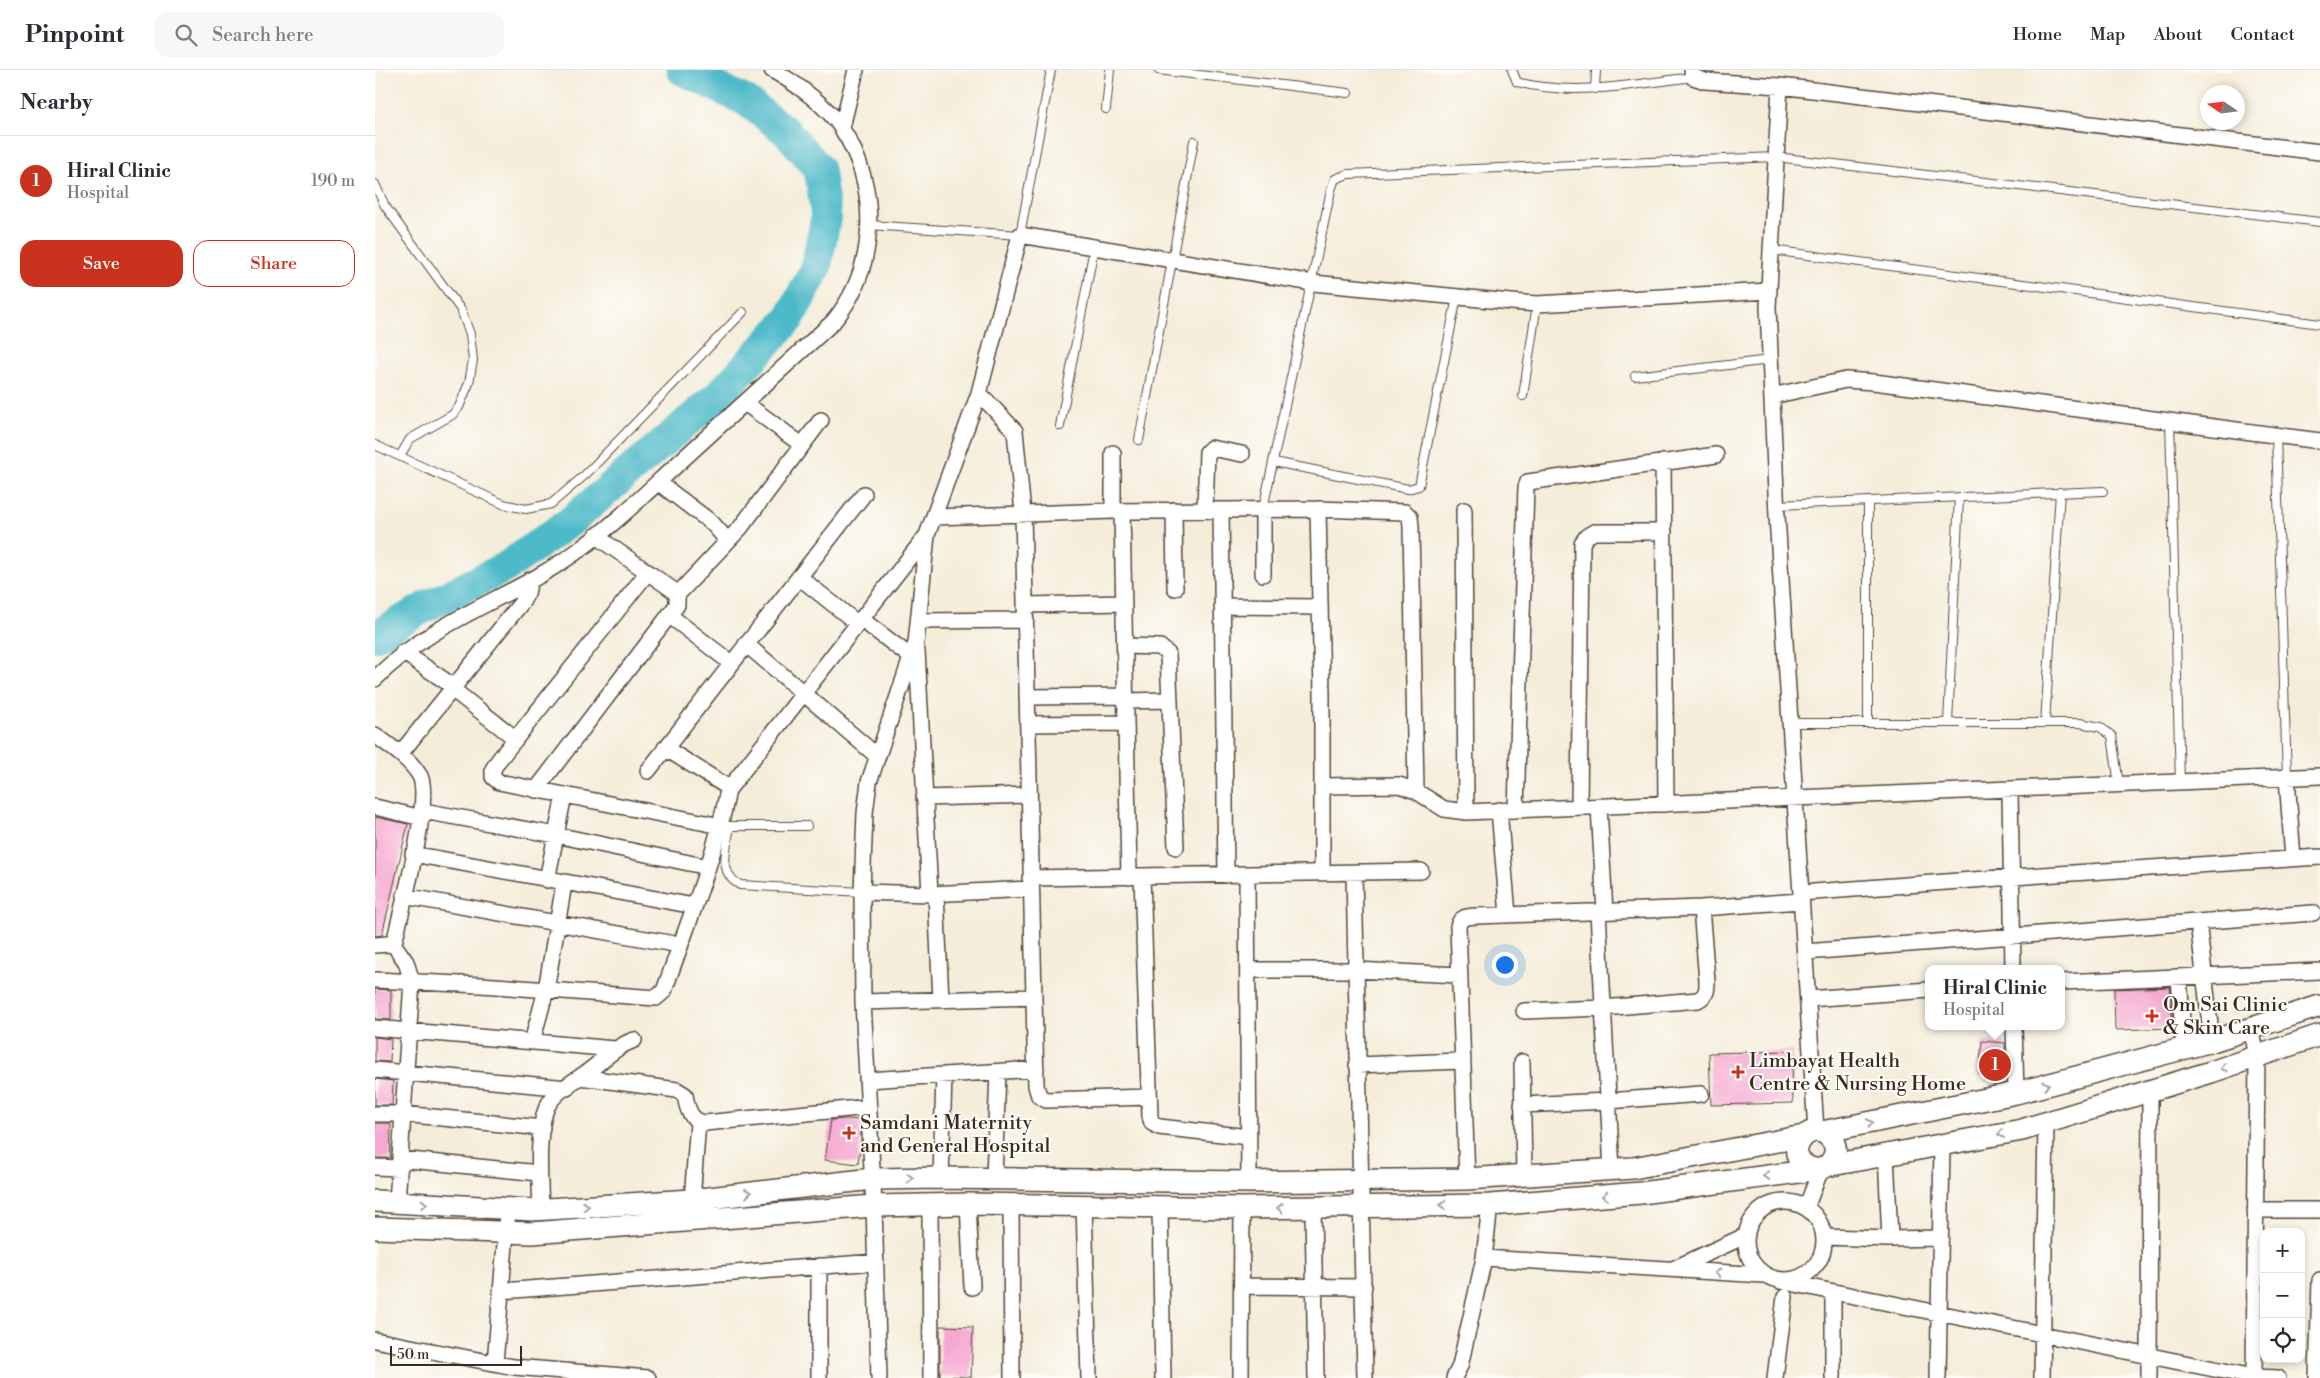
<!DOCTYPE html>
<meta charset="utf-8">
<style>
body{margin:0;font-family:"Libre Bodoni",serif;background:#f7f7f7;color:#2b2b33}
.controls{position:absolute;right:15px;bottom:15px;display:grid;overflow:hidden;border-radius:10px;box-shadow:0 2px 8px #0003}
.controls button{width:45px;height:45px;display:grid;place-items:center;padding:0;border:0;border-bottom:1px solid #e1e1e2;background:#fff;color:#2b2b33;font:25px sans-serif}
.compass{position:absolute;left:1825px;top:15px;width:45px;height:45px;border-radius:50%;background:#fff;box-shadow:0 2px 8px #0003;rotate:283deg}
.scale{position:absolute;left:15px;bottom:12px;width:132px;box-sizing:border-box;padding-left:5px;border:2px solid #3b2a1e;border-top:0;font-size:14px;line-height:18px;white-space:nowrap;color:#3b2a1e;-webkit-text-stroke:4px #fdfcf7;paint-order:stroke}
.you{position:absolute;left:1129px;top:894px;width:18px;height:18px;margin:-12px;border:4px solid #fff;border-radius:50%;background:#1a73e8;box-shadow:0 0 0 8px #1a73e833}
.badge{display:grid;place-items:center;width:32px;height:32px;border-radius:50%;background:#c8321e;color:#fff;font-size:16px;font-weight:700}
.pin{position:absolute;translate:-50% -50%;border:2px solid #fff;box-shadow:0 1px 5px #0006}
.popup{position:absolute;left:1550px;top:895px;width:140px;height:65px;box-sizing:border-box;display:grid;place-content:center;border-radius:10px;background:#fff;filter:drop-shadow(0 1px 4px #0005);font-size:16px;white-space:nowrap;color:#7c7c81}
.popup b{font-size:19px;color:#2b2b33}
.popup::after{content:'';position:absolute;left:50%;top:100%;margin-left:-10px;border:10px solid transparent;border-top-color:#fff}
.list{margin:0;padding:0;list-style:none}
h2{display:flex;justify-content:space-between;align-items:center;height:65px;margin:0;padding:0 20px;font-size:21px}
h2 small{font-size:16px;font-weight:400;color:#7c7c81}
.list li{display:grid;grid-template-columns:32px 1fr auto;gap:15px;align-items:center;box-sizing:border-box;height:90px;padding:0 20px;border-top:1px solid #e1e1e2}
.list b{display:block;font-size:19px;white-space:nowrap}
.list p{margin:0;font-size:16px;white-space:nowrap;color:#7c7c81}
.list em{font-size:16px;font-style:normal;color:#7c7c81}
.actions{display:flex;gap:10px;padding:15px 20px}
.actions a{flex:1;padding:11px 0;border:1px solid #c8321e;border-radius:15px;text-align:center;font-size:18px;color:#c8321e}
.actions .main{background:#c8321e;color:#fff}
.icon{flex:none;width:28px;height:28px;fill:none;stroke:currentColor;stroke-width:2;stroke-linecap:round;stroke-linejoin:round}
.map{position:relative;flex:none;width:1945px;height:1308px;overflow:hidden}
header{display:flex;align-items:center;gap:30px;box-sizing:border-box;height:70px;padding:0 25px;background:#fff;border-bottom:1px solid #e1e1e2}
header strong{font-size:24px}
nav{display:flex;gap:28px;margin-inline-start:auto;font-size:18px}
.search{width:350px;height:45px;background:#f7f7f7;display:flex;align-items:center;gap:12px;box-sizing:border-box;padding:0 18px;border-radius:15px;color:#7c7c81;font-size:19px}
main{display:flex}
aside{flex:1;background:#fff}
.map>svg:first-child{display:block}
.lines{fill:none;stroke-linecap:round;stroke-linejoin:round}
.river{stroke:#4ebac9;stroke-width:31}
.building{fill:#f6a8d1}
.service-casing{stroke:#57473a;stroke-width:10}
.minor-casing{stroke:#57473a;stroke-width:18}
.secondary-casing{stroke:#57473a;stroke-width:24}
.service{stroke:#fff;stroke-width:8}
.minor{stroke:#fff;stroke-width:15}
.secondary{stroke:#fff;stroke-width:21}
.oneway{stroke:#a79f9a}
.poi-dot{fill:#c8321e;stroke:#fdfcf7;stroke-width:2}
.labels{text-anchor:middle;stroke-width:4;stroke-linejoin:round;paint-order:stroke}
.poi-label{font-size:20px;fill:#3b2a1e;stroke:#fdfcf7;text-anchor:start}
</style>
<header>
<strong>Pinpoint</strong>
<div class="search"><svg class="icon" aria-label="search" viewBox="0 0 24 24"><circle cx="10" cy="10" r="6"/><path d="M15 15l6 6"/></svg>Search here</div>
<nav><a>Home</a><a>Map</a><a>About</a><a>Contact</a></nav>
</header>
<main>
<aside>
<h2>Nearby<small></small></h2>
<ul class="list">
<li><span class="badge">1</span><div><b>Hiral Clinic</b><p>Hospital</p></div><em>190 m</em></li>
</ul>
<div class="actions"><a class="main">Save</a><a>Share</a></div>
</aside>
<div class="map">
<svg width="1945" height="1308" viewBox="0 0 1945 1308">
<rect width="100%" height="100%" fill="#fdfcf7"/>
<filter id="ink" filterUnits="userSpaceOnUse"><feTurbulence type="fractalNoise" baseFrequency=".02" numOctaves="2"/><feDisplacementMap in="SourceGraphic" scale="10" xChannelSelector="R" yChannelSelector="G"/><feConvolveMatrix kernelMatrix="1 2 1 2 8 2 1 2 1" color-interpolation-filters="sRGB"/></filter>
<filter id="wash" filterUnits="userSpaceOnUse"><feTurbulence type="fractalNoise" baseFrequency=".0096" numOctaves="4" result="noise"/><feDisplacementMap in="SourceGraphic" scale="20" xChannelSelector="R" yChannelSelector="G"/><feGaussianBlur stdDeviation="1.12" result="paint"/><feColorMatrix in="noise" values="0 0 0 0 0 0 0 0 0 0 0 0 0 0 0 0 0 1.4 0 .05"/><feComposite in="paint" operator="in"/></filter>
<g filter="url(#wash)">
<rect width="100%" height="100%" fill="#f4edda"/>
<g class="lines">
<path class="river" d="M0,566L52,536L131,497L196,451L345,324L414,249L441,198L451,147L444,99L412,62L371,31L307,0"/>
</g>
<g id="blocks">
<path class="building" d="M0,747L33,754L7,865L0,866Z
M1795,917L1798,958L1740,960L1739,919Z
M0,919L16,920V950L0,949Z
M0,967L16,969L15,992L0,991Z
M1607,971L1630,973V1006L1604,1004Z
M1417,981L1418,1033L1336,1035L1334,983Z
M0,1009L18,1011L17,1035H0Z
M472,1049L485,1050L486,1070L483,1094L450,1090L456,1050Z
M0,1053H16L15,1088H0Z
M565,1256L598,1257L596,1307L565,1306Z"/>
</g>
</g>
<g filter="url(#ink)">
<use href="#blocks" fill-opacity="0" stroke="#57473a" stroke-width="1"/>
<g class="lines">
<defs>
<path id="service" d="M783,0L973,23
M1137,0L1142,12C1199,27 1261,14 1318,7
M1220,19L1221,0
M731,39L735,0
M0,114L10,136L86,240L95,264L98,290L94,313L84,337L77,345L35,369L25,386
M493,155L645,165L676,0
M1396,180L1945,254
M1260,306L1395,290
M1148,326L1162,234
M1795,351L1805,713
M685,356L719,178
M1901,365L1912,708
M764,370L819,71
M0,375L128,434L151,439L176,434L210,405L368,242
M899,392L1033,419L1044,416L1082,227
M1493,431V653
M1402,435L1728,421
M888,439L956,120L960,109L973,104L1401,87L1945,152
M1415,653H1705L1725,657L1737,666L1744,715
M1573,653L1584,427
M1670,653L1685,422
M351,756H432
M355,756C352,778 342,803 365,815L487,822"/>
<path id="minor" d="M1317,0L1318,7L1330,11L1405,16L1945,82
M1405,16L1393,237L1402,446L1441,1061
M467,57L481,0
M604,323L640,361L648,443L661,1016L664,1026L671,1030L774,1027
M1397,326L1471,310L1499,312L1945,371
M370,333L427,375
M738,383V441
M1288,392L1291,734
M284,413L337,453L353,471
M943,439L947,624V803
M799,440L800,518
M830,440L832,382L836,378L867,384
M846,440L851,805
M1089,440L1091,742
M747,441L754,807
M559,447L738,441L943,439L1030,442L1035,447L1036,456L1041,721
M273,502L123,691L118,699V707L124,712L346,756
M888,504V439
M424,507L482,553
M302,525L366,457L446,350
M651,535L749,533
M847,536L945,537
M294,545L356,593
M486,549L536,587
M545,551L651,550
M371,574L502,686
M750,576L785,577L793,584L801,777
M542,581L555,824
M28,582L79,617
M0,609C60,548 137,529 204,480C241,453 273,421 307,390C357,344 408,298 458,252C503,198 505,117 467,59C454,37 419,12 397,0
M77,619L141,669
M652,627L750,626
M751,631L795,630
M653,654L751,653
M0,665C16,677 35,689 45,706C57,731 27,837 20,869L14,874L0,875
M25,684L147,532L152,523L155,510
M273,701L489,424
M1912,708L1918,789
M947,716L1024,715L1041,721L1069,739L1091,742L1945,706
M161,720L302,535V525L298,520L221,466
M353,720L552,465
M1635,721L1638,899
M549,728L654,725
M0,737L47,748
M1204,737L1207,473L1212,466L1219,462H1289
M1224,737L1230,842
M1124,740L1133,845
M1141,740L1151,417L1153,412L1341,385
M48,741L181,765L333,797
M38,784L319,836
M979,803L990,1308
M872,805L874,1112
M767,806L775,1047L777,1053L784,1057L874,1067
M655,808L1046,801
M172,810L189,725
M487,822L555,824L655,819
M1426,823L1637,807L1945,787
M561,824L566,930
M29,826L305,875
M1223,842L1237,1100
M1823,852L1837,971
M17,872L31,892L37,912L22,1132
M1430,882L1938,843
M873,900H980L1084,905
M1804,907L1809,978
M0,910L106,915L281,928L289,921C312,855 340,789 353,720L351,716L290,678
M1686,912L1945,901
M1433,929L1554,920
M488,932L659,927
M1149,941L1228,938L1323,930C1332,925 1332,920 1332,911L1326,838
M1639,956L1641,1023
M0,958L240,979
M1876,958L1882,986L1879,1308
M157,972L171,920L189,814
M1147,992L1149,1106
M982,995L1086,991
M0,1000L192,1018
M205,1007L302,1020L310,1025C312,1038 315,1051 330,1053L494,1037
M493,1010L661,999
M1147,1035L1233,1031L1326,1024
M0,1044H28L167,1058
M1511,1085L1515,1169
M25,1089L164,1103
M0,1097L25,1098
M566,1108L569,1005
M619,1108L623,1002
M1092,1109L1083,856C1086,846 1092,847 1101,846L1326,838L1426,831
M317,1130L323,1052
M1371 1171a39 39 0 1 1 78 0a39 39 0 1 1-78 0Z
M593,1134L597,1217
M555,1135L556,1308
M636,1135L637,1308
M709,1135L714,1308
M785,1137L788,1308
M938,1138L941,1308
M1431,1138L1446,1099
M166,1139C165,1113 161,1061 172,1037C179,1021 202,1010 215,1000C229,989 242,976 259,970
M1880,1140H1945
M1449,1167L1515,1169L1565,1168
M1109,1188L1389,1205
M444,1196V1308
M1298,1199L1372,1165
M1405,1211L1879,1307L1903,1308
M867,1216L989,1217
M126,1221L501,1192
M0,1270L139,1297L273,1308
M120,1293L133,1139
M504,1308L499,1136L488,932L487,822L490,743L494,712L541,573L552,465L604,323L645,165L938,213L1136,232L1162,234L1394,221
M866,1308L867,1138
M1079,1308L1085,1296L1109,1188L1115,1135
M1400,1308L1410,1227
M1458,1308V1223
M1563,1308L1567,1075
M1667,1308L1671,1053
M1774,1308L1775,1021
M1942,1308L1945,1210"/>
<path id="secondary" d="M1447,1062L1641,1023L1837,971L1945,936
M1451,1096L1647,1060L1836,1002L1945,965
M0,1131L157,1140L317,1130L497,1109L566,1108L874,1112L1092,1109L1258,1098L1429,1066
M0,1158L157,1163L499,1136L593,1134L867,1138L1115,1135L1266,1123L1446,1099C1453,1096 1459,1091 1460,1082C1461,1077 1459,1072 1455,1068C1435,1044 1401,1089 1439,1099"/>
</defs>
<use href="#service" class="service-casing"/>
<use href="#minor" class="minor-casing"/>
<use href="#secondary" class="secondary-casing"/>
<use href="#service" class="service"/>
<use href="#minor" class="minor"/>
<use href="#secondary" class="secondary"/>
</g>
<defs><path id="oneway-chevron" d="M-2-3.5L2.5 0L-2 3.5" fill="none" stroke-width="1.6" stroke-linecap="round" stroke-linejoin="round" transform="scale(1.25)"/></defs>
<g class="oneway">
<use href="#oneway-chevron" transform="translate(1849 998) rotate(161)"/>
<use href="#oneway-chevron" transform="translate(1671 1015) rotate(-15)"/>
<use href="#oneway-chevron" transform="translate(1495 1053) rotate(-11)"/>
<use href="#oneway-chevron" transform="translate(1626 1064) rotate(170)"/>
<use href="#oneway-chevron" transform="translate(1391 1106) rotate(172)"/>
<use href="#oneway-chevron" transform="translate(535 1108) rotate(-1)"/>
<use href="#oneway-chevron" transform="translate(373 1123) rotate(-7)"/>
<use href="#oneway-chevron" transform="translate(1230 1126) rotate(175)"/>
<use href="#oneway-chevron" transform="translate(49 1134) rotate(3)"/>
<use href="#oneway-chevron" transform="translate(1068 1135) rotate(179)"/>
<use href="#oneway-chevron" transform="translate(211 1136) rotate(-4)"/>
<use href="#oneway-chevron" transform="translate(905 1138) rotate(180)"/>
<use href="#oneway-chevron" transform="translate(1343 1203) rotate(-176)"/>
</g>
</g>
<g class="poi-dot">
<path d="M1774.5 938.5h5v5h5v5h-5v5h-5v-5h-5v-5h5z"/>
<path d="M1360.5 994.5h5v5h5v5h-5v5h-5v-5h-5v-5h5z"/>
<path d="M471.5 1055.5h5v5h5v5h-5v5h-5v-5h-5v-5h5z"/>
</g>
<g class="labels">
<g class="poi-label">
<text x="1788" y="941">Om Sai Clinic<tspan x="1788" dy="23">&amp; Skin Care</tspan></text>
<text x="1374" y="997">Limbayat Health<tspan x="1374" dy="23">Centre &amp; Nursing Home</tspan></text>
<text x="485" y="1059">Samdani Maternity<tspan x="485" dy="23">and General Hospital</tspan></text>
</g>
</g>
</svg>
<div class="controls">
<button>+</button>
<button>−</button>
<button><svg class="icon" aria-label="locate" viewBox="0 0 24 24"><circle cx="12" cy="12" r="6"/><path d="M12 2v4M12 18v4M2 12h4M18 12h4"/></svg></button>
</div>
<svg class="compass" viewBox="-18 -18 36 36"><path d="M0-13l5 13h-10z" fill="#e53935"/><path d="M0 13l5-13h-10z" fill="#7c7c81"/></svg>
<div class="scale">50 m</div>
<div class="you"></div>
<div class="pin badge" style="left:1620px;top:995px">1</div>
<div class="popup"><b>Hiral Clinic</b>Hospital</div>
</div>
</main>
